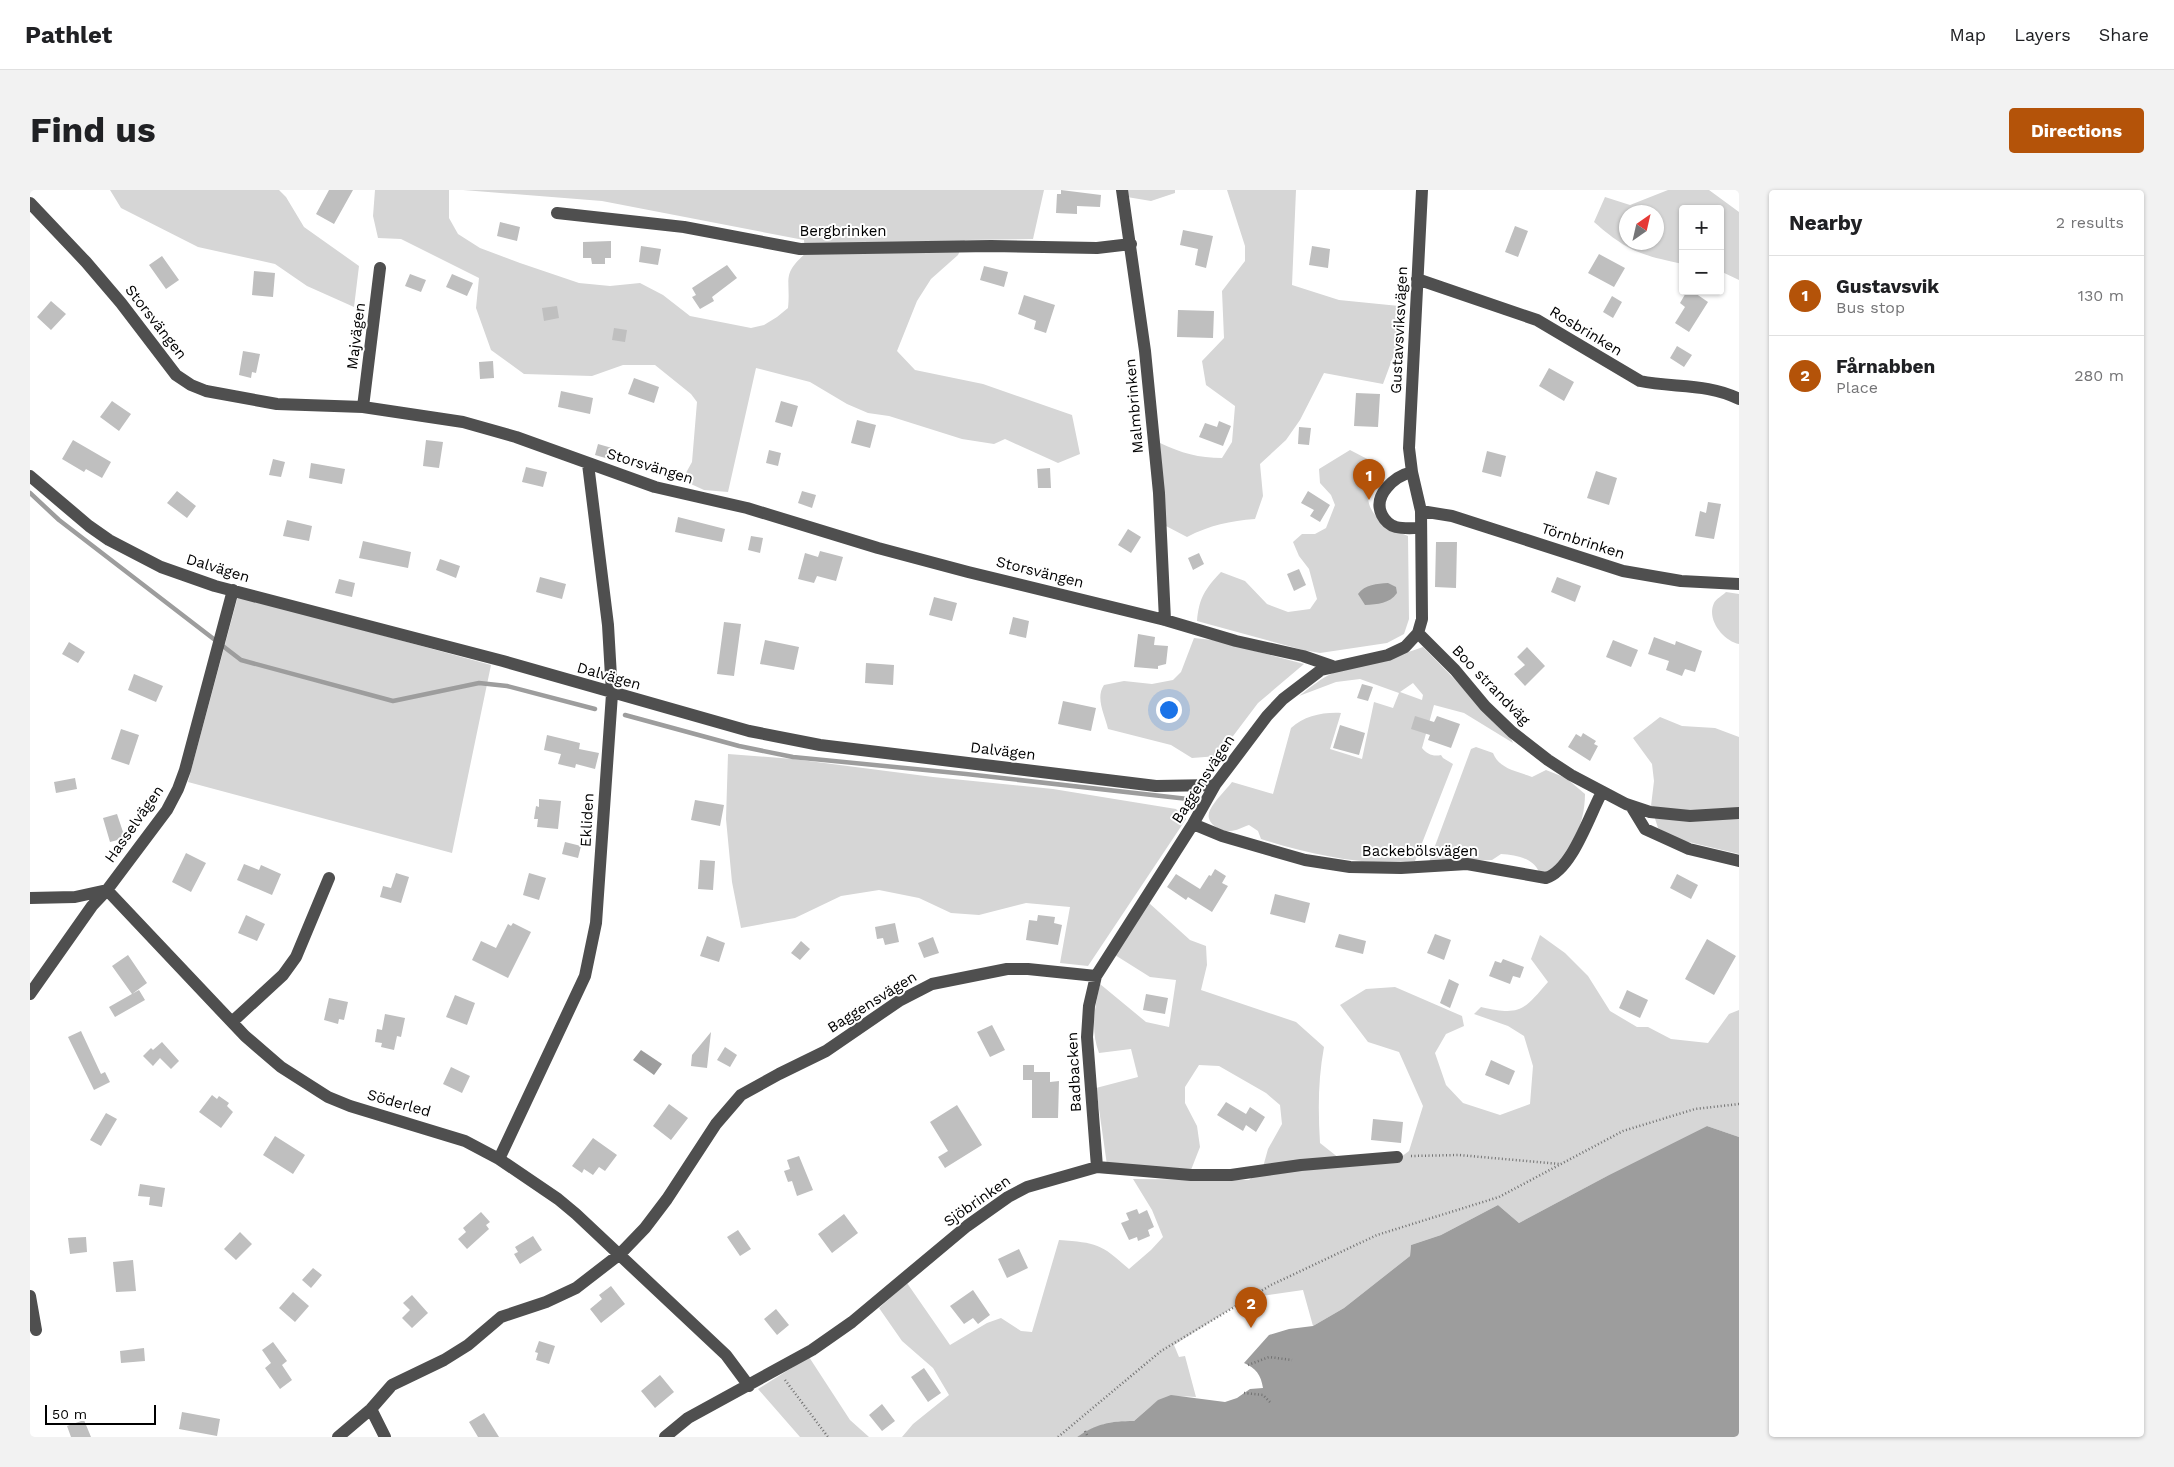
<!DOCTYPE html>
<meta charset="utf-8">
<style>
body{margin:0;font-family:"Work Sans",sans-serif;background:#f2f2f2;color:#202124}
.controls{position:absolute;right:15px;top:15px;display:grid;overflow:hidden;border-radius:5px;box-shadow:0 1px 4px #0004}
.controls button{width:45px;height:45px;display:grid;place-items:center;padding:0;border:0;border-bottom:1px solid #e0e0e0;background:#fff;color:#202124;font:25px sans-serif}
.compass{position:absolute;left:1589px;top:15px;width:45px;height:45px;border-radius:50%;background:#fff;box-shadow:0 1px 4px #0004;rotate:34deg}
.scale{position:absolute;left:15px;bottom:12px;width:111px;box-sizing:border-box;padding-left:5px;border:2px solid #000;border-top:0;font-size:14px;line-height:18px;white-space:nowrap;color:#000;-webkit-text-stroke:4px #fff;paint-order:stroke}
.you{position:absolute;left:1138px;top:519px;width:18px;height:18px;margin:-12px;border:4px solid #fff;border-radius:50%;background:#1a73e8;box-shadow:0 0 0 8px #1a73e833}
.badge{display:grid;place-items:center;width:32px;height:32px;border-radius:50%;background:#b45309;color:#fff;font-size:16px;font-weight:700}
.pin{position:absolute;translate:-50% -41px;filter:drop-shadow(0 1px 2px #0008)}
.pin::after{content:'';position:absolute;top:26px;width:18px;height:15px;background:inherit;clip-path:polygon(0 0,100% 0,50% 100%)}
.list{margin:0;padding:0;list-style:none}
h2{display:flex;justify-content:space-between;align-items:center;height:65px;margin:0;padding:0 20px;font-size:21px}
h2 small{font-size:16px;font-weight:400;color:#757577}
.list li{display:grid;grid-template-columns:32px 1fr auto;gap:15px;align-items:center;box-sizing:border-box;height:80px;padding:0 20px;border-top:1px solid #e0e0e0}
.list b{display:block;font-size:19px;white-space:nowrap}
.list p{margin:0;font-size:16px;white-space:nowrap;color:#757577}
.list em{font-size:16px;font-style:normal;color:#757577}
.map{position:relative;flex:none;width:1709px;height:1247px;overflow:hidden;border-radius:5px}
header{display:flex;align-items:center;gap:30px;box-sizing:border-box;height:70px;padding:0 25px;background:#fff;border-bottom:1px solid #e0e0e0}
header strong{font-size:24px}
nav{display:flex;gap:28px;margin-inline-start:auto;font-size:18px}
.intro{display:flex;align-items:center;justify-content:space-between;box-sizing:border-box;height:120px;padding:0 30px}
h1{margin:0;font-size:35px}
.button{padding:12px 22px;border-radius:5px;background:#b45309;color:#fff;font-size:18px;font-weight:700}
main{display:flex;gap:30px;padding:0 30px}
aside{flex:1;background:#fff;border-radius:5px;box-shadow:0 1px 4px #0004}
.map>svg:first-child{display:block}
.green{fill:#d6d6d6;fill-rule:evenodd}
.water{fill:#9d9d9d}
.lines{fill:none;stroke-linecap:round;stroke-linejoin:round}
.stream{stroke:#9d9d9d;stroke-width:4.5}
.building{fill:#bfbfbf}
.path{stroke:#717171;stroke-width:2.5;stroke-dasharray:1 2.5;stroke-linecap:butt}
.minor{stroke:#4f4f4f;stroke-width:12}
.labels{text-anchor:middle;stroke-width:4;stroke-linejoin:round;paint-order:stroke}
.street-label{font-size:15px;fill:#000;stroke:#fff}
</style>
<header>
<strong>Pathlet</strong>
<nav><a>Map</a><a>Layers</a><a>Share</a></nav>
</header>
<div class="intro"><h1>Find us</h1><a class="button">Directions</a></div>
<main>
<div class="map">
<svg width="1709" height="1247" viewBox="0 0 1709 1247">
<rect width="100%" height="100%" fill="#fff"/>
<path class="green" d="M80,0H249L256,7L274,37L329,76L324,117L277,96L245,74L168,57L91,18Z
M345,0H419V28L428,44L450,58L490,73L549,93L580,96L610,93L633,105L660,126L721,138L734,135L747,127L758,118C761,89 751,85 775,64L774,50L572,11L433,0H1014L1003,49L935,50L928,65L901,89L887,111L867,161L885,180L953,194L1042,225L1050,264L1028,273L975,249L964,254L932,249L859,226L838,223L817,214L780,192L726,178L698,302L674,300L652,290L662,272L667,212L661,204L625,175H593L562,186L494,184L461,160L446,118L449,88L371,49L348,48L343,26Z
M1096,0H1145V3L1121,11L1097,7Z
M1197,0H1266L1262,95L1309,110L1369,116L1366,159L1353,194L1294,183L1270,230L1256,250L1230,274L1233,306L1225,329C1200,331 1180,335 1157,347L1136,336L1130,253C1151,263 1169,268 1192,268L1202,252L1205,216L1176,195L1172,171L1194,148L1192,101L1215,71V56Z
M1638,0H1679L1709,22V90L1690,81V19H1653V74C1610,65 1597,61 1564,32L1575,7L1600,15ZM1596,22H1626V52H1596Z
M1320,260L1345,273L1349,282C1323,313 1348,335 1378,346L1379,429L1374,444L1357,453L1290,463L1273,460L1167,431C1169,408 1175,399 1191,382L1215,391L1237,414L1258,422L1280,419L1287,409L1279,379L1269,366L1263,352L1272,344H1285L1296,338L1305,315L1301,305L1290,293L1289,279Z
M1696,402L1709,404V454C1694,451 1676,430 1684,413C1686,409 1693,405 1696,402Z
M208,406L461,475L422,663L158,592Z
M1164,448L1183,450L1274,474L1228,513L1188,566L1162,568L1141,555L1078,539C1075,525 1065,508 1074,495L1094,491L1122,494L1143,490L1151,482Z
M1393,457L1480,546L1483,553L1434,523L1404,515L1392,558C1397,564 1403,567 1411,565L1413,568L1423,574L1385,671C1335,677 1279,664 1231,649L1228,641L1219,635C1213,637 1206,641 1200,641C1189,642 1174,632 1180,620C1185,610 1195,601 1202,592L1243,604L1261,538C1274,526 1293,522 1311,523L1300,559L1332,569L1344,512L1363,518L1369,503L1330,489L1306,492L1269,506C1281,497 1291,488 1305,482C1331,471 1365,468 1393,457ZM1383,493L1393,505L1392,510L1370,502Z
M1630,527L1652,536L1685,538L1709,547V664L1646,649L1628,638L1621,616L1624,591L1622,574L1603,548Z
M1446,557L1463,563C1469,579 1487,581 1502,587L1516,580L1536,588L1555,604C1555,634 1540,668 1515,684L1509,682C1503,668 1486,665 1471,664L1462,670L1399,672L1441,559Z
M698,564L763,569L903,587L1023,599L1146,619L1156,629L1058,776L1030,773L1040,717L996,713L949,725L921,723L889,708L849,700L811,706L765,728L711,738L702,692L696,629Z
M1119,713L1160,750L1176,756L1177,775L1171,800L1266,832L1294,857C1288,889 1288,920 1290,953L1319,976L1363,973L1379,961L1393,916L1369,862L1338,852L1310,815L1336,799L1365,797L1432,826L1434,836L1416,844L1405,863L1416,895L1433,913L1470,925L1500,914L1503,876L1494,846L1478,836L1444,824L1451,817C1490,826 1493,821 1518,792L1501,769L1510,745L1535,763L1558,786L1580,821L1607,837H1618L1641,849L1678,853L1699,824L1709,820V947L1677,936L1579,985L1489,1033L1468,1015L1411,1045L1381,1055L1380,1066L1314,1118L1283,1136L1273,1100L1218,1108L1144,1155L1149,1167L1155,1166L1166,1207C1129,1205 1131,1208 1104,1231C1082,1231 1065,1235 1047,1247H872L883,1234L919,1205L903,1178L872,1151L849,1118L877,1093L920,1155L957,1133L971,1128L991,1141L1002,1142L1029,1050C1067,1053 1070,1053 1099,1079L1121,1060L1133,1047L1122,1020L1103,989L1219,990L1233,977L1238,959L1252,934L1250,915L1236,903L1189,876L1169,875L1155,897V913L1167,936L1170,957L1161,980L1077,975L1066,898L1108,887L1101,859L1069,863C1060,839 1065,817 1070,794L1116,832L1139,837L1146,790L1120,787L1085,765Z
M779,1167L820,1230L839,1247H770L728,1199Z"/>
<path class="water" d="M1358,393L1366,397L1367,403C1359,414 1348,414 1335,415L1328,404C1335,394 1347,394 1358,393Z
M611,860L632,874L624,885L603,870Z
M1677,936L1709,947V1247H1047C1066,1234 1080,1231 1104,1231L1128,1210L1141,1205L1195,1212L1207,1208L1220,1199L1233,1198C1231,1185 1226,1178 1214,1173L1239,1145L1259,1139L1283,1136L1314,1118L1380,1066L1381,1055L1411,1045L1468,1015L1489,1033L1579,985Z"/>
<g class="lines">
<path class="stream" d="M0,303L29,330L211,470L363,511L449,493L477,496L565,519
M595,525L709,556L763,567L936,584L1158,609"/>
</g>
<path class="building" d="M299,0H323L304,34L286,24Z
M1031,0L1071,5L1070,17L1047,16V24L1026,23L1027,4H1031Z
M470,32L490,37L487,51L467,46Z
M1485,36L1498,41L1488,67L1475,62Z
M1153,40L1183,46L1176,78L1165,75L1168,59L1150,55Z
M581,51V68H575V74H562L561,68H553V52Z
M611,56L631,59L628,75L609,72Z
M1282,56L1300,59L1298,78L1279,75Z
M1569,64L1595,78L1584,97L1558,83Z
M132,66L149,90L136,99L119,75Z
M697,75L707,88L682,107L684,111L670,119L662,107L666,105L662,98Z
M954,76L978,82L974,97L950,90Z
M224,81L245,83L243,107L222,105Z
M380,84L396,90L391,102L375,96Z
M422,84L443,93L437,106L416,97Z
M1657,101H1662L1678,112L1659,142L1645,133L1655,117L1650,113Z
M994,105L1025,115L1016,143L1004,139L1006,131L988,124Z
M1582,106L1592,112L1583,128L1573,122Z
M21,111L36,124L21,140L7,127Z
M527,116L529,128L514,131L512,118Z
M1148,120L1184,121L1183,148L1147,147Z
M584,138L597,140L595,152L582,150Z
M1647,156L1662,165L1654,177L1640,168Z
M213,161L230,164L226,183L222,182L221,188L209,185Z
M463,171L464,188L450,189L449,172Z
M1519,178L1544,192L1534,211L1509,196Z
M604,188L629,197L624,213L598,204Z
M531,201L563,208L560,224L528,217Z
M1326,203L1350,204L1348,237L1324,236Z
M82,211L101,224L89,241L70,227Z
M751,211L768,216L762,237L745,232Z
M827,230L846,235L840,258L821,253Z
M1189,231L1201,236L1193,256L1169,247L1175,233L1187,237Z
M1269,237L1281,238L1279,255L1268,254Z
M43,250L81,272L72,288L56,279L54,282L32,269Z
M396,250L413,252L409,278L393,276Z
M568,254L582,258L579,269L565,265Z
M739,260L751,263L748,276L736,273Z
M1457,261L1476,266L1471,287L1452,282Z
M243,269L255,272L251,287L239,285Z
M281,273L315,279L312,294L279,288Z
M496,277L517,282L513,297L492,292Z
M1020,278L1021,298H1008L1007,279Z
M1566,281L1587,288L1579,315L1557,308Z
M147,301L166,316L157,328L137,313Z
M772,301L786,305L782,318L768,313Z
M1278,301L1300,315L1290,332L1280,326L1284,320L1271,313Z
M1678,312L1691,314L1684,349L1665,346L1670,321L1676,323Z
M648,327L695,339L692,352L645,342Z
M257,330L282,336L279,351L253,346Z
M1098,339L1111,347L1101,363L1088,355Z
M721,346L733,348L730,363L718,360Z
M333,351L381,362L378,378L329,368Z
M1406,352H1427L1426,398L1405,397Z
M790,361L813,367L806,391L787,386L784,393L768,389L775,363L788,367Z
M1169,363L1174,374L1163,380L1158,368Z
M410,369L430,376L426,388L406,380Z
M1269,379L1276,395L1264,401L1257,384Z
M510,387L536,394L532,409L506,402Z
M1527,387L1551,396L1545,412L1521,402Z
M309,389L325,393L322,407L305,403Z
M904,407L927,413L922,431L899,425Z
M983,427L999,431L996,448L979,444Z
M694,432L711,434L704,486L687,484Z
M1108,444L1125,447L1124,455L1138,456L1136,474L1128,476V479L1104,477Z
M1624,447L1645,455L1646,451L1672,461L1665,482L1655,479L1652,486L1636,480L1639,471L1618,464Z
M735,450L769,457L764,480L730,474Z
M1583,450L1608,460L1601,477L1576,467Z
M39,452L55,462L48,473L32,464Z
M1497,457L1515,476L1495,496L1484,484L1495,475L1487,467Z
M836,473L864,475L863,495L835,493Z
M104,484L133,496L126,512L98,500Z
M1332,494L1343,497L1338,511L1327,508Z
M1033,511L1066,518L1061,541L1028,534Z
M1385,526L1404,532L1407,526L1430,534L1421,558L1398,550L1400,545L1381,539Z
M1310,535L1335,543L1329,565L1303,558Z
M91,539L109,545L99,575L81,569Z
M1553,543L1566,551L1564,554L1568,556L1560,571L1538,557L1546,544L1551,547Z
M517,545L550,553L549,559L569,563L565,579L546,574L545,578L528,574L531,564L514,560Z
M45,588L47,599L26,603L24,592Z
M509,609L531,611L528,639L507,637L508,629H504L506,616L509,617Z
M665,610L694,615L690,636L661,630Z
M87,624L95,648L80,652L73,628Z
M535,652L551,656L548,668L532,664Z
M156,663L176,673L161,702L142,692Z
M670,670L685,671L683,700L668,699Z
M214,674L229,680L231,675L251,684L242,705L207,690Z
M1185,679L1196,686L1192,693L1198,696L1182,722L1158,707L1156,710L1137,697L1146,684L1170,699L1179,685L1181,686Z
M366,683L379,687L371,713L350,707L353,696L361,698Z
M499,683L516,688L509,710L493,705Z
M1647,684L1668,695L1661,709L1640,698Z
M1245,704L1280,713L1275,733L1240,724Z
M216,725L235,734L227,751L208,743Z
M1008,725L1025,727L1024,733L1032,735L1028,755L996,750L999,730L1007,731Z
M483,733L501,742L478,788L442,770L451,751L466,758L478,734L481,736Z
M865,733L869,752L855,755L853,748L847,749L845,737Z
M1309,744L1336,751L1333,764L1305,757Z
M1405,744L1421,750L1414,770L1397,763Z
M677,746L695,753L689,772L670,766Z
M903,747L909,763L894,768L888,753Z
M1677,749L1706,766L1684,805L1655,789Z
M771,751L780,759L770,770L761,763Z
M98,765L117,793L102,804L82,776Z
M1473,769L1494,777L1490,788L1483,786L1480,794L1459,786L1465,771L1471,773Z
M1419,789L1429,794L1420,818L1410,813Z
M109,800L115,810L85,827L79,817Z
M1597,800L1618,810L1610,828L1589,818Z
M1116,804L1138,808L1135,824L1113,820Z
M425,805L445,813L437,835L416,827Z
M299,808L318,812L314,830L309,829L308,834L294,830Z
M355,824L375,828L371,847L367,846L364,860L351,857L352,853L345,852L347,839L352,840Z
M962,835L975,860L960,867L947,842Z
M51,841L71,884L75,882L80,892L64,900L38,847Z
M681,842L677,878L661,876L662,865Z
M132,852L149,871L141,879L130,868L123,876L113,866L121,858L123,860Z
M695,857L707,865L700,877L687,870Z
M1461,870L1485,881L1479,895L1455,885Z
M993,875H1004V882H1020V892L1029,891L1028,928H1002V890H993Z
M421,877L440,886L432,903L413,894Z
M182,905L187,909L189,906L199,913L197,916L203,922L191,938L169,922Z
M1196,912L1216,924L1220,917L1235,927L1226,942L1216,935L1213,941L1187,925Z
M639,914L658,928L641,950L623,936Z
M927,915L952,955L915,978L908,967L918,961L900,932Z
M76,923L87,929L71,956L60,950Z
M1343,929L1373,932L1371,953L1341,950Z
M245,946L275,965L263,984L233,965Z
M563,948L587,965L575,981L569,977L563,985L554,979L552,983L542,976Z
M769,966L783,1000L767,1006L762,991L758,992L754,981L760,979L757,970Z
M110,994L135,998L132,1017L119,1015L120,1007L108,1006Z
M1107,1019L1109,1024L1117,1020L1124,1037L1118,1040L1120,1046L1108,1051L1107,1047L1099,1050L1091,1033L1099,1030L1096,1023Z
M451,1022L460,1032L456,1035L459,1039L437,1059L428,1049L436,1042L433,1038Z
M814,1024L828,1043L802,1063L788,1044Z
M708,1040L721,1059L710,1066L697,1047Z
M210,1042L222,1054L206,1070L194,1059Z
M503,1046L512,1060L490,1074L484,1064L488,1062L485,1057Z
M56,1047L57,1062L40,1064L38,1048Z
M989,1059L998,1078L977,1088L968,1069Z
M103,1070L106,1101L86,1102L83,1072Z
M283,1078L292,1085L281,1098L272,1090Z
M581,1096L595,1114L571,1133L560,1119L572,1109L569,1105Z
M943,1100L960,1125L948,1134L943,1128L934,1134L920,1116Z
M263,1102L279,1116L265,1132L249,1118Z
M382,1105L398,1123L382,1138L372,1128L380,1120L373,1113Z
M746,1119L759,1135L747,1145L734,1129Z
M509,1151L525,1156L519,1174L506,1170L508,1163L505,1162Z
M243,1152L257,1171L252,1175L262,1190L250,1199L235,1178L241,1173L232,1160Z
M114,1158L115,1171L91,1173L90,1161Z
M894,1178L911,1203L898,1212L881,1187Z
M630,1185L644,1202L625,1218L611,1201Z
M852,1214L865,1231L852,1241L839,1225Z
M152,1222L190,1229L187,1246L149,1239Z
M454,1223L469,1247H448L439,1232Z
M54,1230L61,1247H41L37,1236Z"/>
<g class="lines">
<path class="path" d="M1381,966L1429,965L1530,974
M1218,1175L1239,1167L1262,1170
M755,1190L798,1247
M1214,1203L1233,1205L1241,1213
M1055,1241L1058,1247
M1028,1247L1131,1161L1241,1095L1347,1045L1469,1007L1593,941L1665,919L1709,914"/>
<path class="minor" d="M1092,0L1115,161L1129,303L1135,430
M0,13L56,72L91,113L146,185L161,195L176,201L247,214L333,217L433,232L486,247L625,297L717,318L848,358L938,382L1135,430L1206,451L1273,466L1302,476
M527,23L654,37L770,59L961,56L1067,58L1101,54
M1387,89L1507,130L1610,191C1643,198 1678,193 1709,209
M333,217L350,78
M1382,282C1365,286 1342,305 1352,325C1355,331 1359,335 1366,337C1374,339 1382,338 1390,338
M0,286L59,336L79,350L131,377L185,396L473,471L719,541L790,555L1126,596L1185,595
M1391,321L1422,326L1593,381L1651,391L1709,394
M1388,443L1425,480L1455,516L1482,542L1518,570L1541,585L1596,614L1620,622L1660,626L1709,623
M1601,616L1615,639L1659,659L1709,671
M1163,634L1192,646L1275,670L1320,677L1371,678L1437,674L1516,688C1542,680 1559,626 1572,602
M0,708L45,707L77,700L215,846L251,877L298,907L320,916L435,951L469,969L528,1009L546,1024L696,1165L719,1196
M1066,786L1059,816L1057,847L1067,977
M0,804L62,716L77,700L137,620L148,599L155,580L203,400
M202,832L253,785L266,767L299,688
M469,969L555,786L566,733L582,504L578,435L558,274
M0,1106L6,1140
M341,1219L355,1247
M308,1247L341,1219L362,1195L414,1170L438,1155L471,1127L516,1112L546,1098L590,1064L615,1038L637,1009L686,934L711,905L749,884L796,861L869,811L902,794L977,779H998L1066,786L1163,634L1185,595L1237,526L1253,509L1291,480L1358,465L1375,457L1388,443L1392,429L1391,321L1382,282L1379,258L1392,0
M635,1247L658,1228L782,1160L822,1132L937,1036L978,1007L997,997L1067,977L1161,985H1201L1271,975L1367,967"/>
</g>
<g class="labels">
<g class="street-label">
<text x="813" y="46">Bergbrinken</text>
<text transform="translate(126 132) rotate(52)" y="5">Storsvängen</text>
<text transform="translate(1369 140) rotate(-87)" y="5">Gustavsviksvägen</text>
<text transform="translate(1556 141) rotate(31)" y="5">Rosbrinken</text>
<text transform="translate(326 146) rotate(-83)" y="5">Majvägen</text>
<text transform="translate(1104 216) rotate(-95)" y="5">Malmbrinken</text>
<text transform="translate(620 276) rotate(17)" y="5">Storsvängen</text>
<text transform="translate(1553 351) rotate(18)" y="5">Törnbrinken</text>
<text transform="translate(188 378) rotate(17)" y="5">Dalvägen</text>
<text transform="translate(1010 382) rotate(14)" y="5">Storsvängen</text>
<text transform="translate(579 486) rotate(16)" y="5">Dalvägen</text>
<text transform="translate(1461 495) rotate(46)" y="5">Boo strandväg</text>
<text transform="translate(973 561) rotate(7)" y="5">Dalvägen</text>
<text transform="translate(1173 589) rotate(-57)" y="5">Baggensvägen</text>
<text transform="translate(557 630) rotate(-87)" y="5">Ekliden</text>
<text transform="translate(104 634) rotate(-55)" y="5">Hasselvägen</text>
<text x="1390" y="666">Backebölsvägen</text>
<text transform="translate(842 812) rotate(-32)" y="5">Baggensvägen</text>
<text transform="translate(1044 882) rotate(-93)" y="5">Badbacken</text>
<text transform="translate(369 913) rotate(16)" y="5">Söderled</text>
<text transform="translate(947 1011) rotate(-35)" y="5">Sjöbrinken</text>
</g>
</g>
</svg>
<div class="controls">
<button>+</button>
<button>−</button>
</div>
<svg class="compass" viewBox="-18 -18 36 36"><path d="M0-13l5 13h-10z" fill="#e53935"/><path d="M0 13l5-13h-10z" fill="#757577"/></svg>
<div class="scale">50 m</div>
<div class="you"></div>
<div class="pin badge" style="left:1339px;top:310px">1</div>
<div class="pin badge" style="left:1221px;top:1138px">2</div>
</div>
<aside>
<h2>Nearby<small>2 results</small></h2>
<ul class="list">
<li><span class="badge">1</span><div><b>Gustavsvik</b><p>Bus stop</p></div><em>130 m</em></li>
<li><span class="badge">2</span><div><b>Fårnabben</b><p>Place</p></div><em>280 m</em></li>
</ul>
</aside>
</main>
